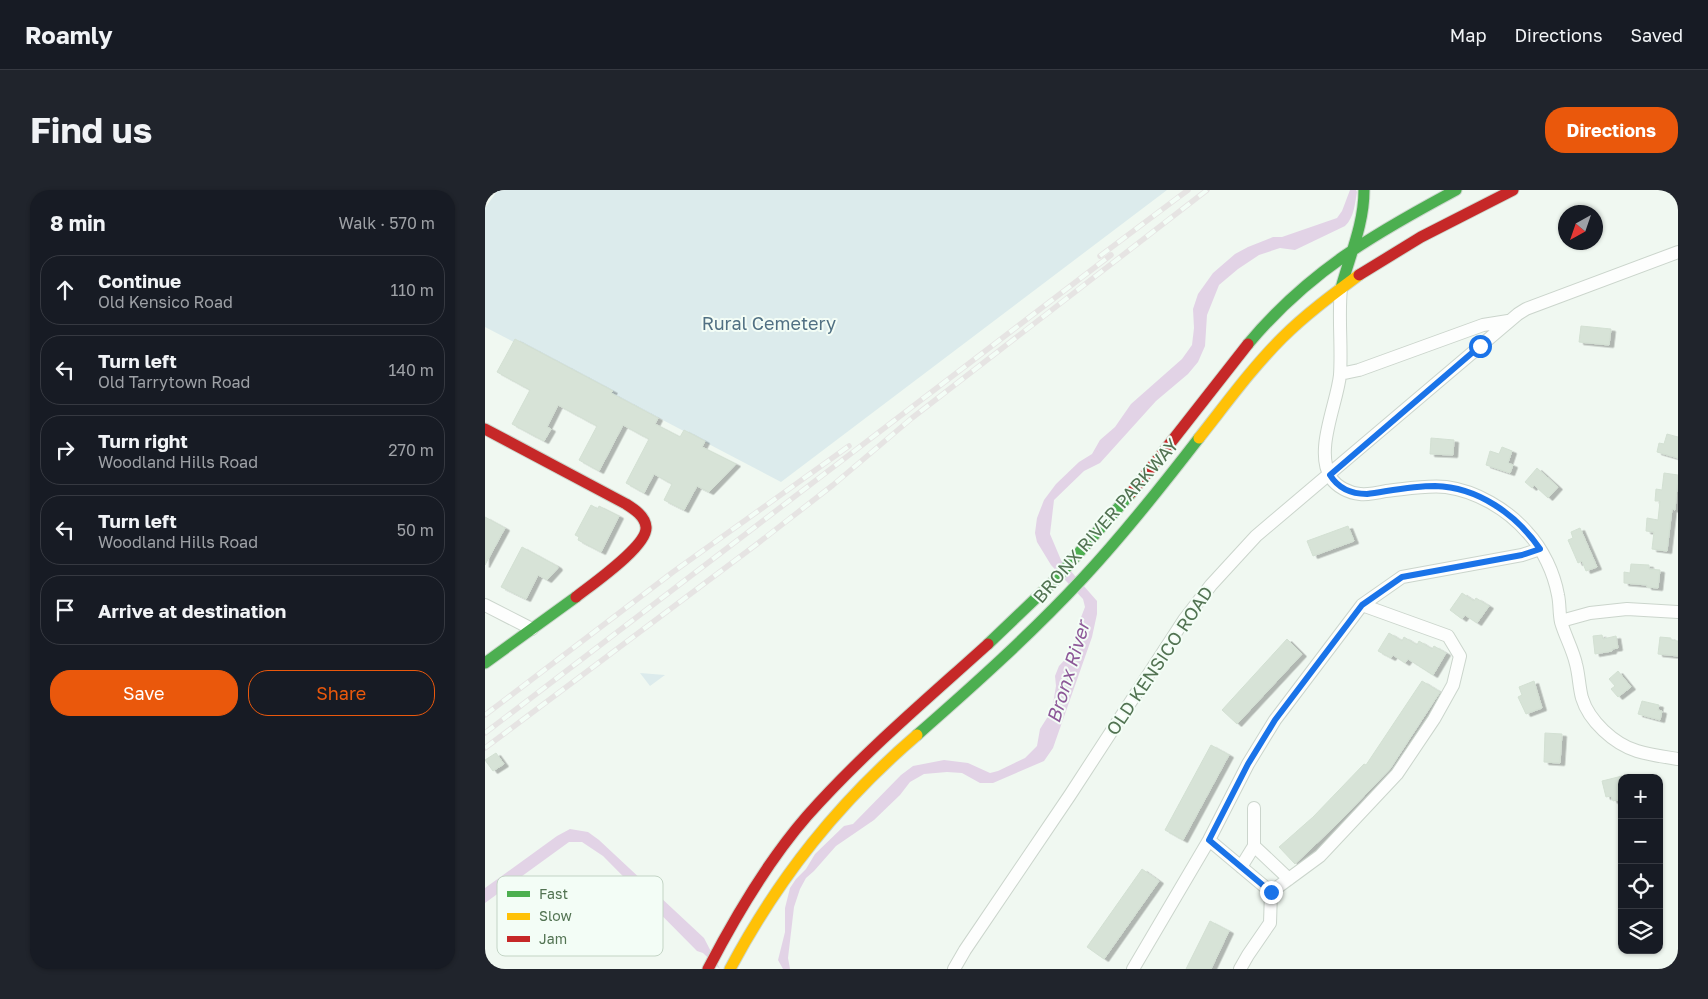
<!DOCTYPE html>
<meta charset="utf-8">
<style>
body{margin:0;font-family:"Golos Text",sans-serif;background:#20242c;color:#f1f3f6}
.controls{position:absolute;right:15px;bottom:15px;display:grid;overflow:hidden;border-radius:10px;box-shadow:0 1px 4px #0004}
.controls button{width:45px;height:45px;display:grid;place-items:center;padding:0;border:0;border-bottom:1px solid #363941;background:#171b24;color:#f1f3f6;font:25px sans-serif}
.compass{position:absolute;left:1073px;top:15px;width:45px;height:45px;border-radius:50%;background:#171b24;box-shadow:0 1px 4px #0004;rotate:220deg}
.stop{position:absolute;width:15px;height:15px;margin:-11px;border:4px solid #1a73e8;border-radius:50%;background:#fff}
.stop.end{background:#1a73e8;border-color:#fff;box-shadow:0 1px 5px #0008}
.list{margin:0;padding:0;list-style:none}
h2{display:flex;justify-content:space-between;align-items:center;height:65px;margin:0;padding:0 20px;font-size:21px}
h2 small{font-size:16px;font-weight:400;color:#9ea1a6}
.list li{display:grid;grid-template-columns:32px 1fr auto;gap:15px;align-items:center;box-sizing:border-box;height:70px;margin:0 10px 10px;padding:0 10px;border:1px solid #363941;border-radius:20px}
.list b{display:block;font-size:19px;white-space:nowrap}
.list p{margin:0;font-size:16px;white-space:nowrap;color:#9ea1a6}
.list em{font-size:16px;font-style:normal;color:#9ea1a6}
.actions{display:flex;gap:10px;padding:15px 20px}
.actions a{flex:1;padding:11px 0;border:1px solid #ea580c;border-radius:20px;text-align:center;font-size:18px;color:#ea580c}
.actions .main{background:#ea580c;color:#fff}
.icon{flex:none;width:28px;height:28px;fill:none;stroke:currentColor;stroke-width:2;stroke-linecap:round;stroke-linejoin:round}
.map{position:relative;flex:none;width:1193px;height:779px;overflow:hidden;border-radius:20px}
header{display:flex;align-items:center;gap:30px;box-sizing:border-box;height:70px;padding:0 25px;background:#171b24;border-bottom:1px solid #363941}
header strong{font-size:24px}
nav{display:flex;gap:28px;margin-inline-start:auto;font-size:18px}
.intro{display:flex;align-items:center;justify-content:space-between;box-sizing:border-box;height:120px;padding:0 30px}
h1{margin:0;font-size:35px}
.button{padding:12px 22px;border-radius:20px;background:#ea580c;color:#fff;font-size:18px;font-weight:700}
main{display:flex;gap:30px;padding:0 30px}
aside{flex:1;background:#171b24;border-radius:20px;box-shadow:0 1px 4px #0004}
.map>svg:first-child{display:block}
.green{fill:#dcebec}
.water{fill:#e2d3e6}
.building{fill:#d7e3d7;stroke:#d3e0d3;filter:url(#shadow)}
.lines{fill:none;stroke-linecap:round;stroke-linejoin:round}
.street-casing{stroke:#cbd5cc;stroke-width:14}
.fast-casing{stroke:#ccd7cd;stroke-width:13}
.slow-casing{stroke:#ccd7cd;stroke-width:13}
.jam-casing{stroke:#ccd7cd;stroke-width:13}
.street{stroke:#fdfefd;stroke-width:12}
.fast{stroke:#4caf50;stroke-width:11}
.slow{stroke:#ffc107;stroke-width:11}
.jam{stroke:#c62828;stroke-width:11}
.rail-casing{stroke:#e6e4e3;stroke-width:5.5}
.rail{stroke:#f3fdf6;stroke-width:4;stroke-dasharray:11;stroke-linecap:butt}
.route{stroke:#1a73e8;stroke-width:6}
.labels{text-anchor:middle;stroke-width:4;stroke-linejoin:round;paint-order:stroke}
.park-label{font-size:18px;fill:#517083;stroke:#f3fdf6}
.street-label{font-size:18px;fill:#527352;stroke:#f3fdf6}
.water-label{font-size:19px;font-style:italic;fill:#8d5898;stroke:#f3fdf6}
.key{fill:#f3fdf6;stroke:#c3d4c5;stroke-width:1}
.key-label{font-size:14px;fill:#527352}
</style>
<header>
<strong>Roamly</strong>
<nav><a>Map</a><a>Directions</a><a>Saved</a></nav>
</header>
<div class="intro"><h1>Find us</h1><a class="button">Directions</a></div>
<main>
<aside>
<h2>8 min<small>Walk · 570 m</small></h2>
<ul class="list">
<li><svg class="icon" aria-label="ahead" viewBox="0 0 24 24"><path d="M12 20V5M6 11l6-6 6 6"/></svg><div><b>Continue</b><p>Old Kensico Road</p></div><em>110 m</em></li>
<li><svg class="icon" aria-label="left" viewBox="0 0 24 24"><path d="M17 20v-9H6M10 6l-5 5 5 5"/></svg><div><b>Turn left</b><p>Old Tarrytown Road</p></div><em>140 m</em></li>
<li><svg class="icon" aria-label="right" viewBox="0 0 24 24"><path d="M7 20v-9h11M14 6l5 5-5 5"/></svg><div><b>Turn right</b><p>Woodland Hills Road</p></div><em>270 m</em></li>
<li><svg class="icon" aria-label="left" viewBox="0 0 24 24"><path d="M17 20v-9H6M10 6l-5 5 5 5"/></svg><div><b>Turn left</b><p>Woodland Hills Road</p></div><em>50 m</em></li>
<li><svg class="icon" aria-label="arrive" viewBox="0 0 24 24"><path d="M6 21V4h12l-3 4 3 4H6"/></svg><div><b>Arrive at destination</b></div></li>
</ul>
<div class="actions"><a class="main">Save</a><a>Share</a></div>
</aside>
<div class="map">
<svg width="1193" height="779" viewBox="0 0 1193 779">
<defs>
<filter id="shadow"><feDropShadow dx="4.5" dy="2.5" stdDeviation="0" flood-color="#0004"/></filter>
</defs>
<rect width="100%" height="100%" fill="#f0f8f1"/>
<path class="green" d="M13,0H682L296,292L0,137V18Z
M155,483L180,485L165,496Z"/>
<path class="water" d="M865,0H871L872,2C870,13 869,28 860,36L810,60L795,58L774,65L753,79L734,95L722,125L720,156L713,172L703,184L671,211L615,273L599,281L569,310L565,344L576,370L612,411V424L607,447L568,558L559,571L508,593H495L477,583L462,582L439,584L425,592L415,605L389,630L351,656L329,681L321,688L315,699L309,717L303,768L305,779H298L293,770L300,742V718L305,698L311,689L321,679L330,664L359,636L368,634L416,585L428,576L459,570L483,573L505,583L513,581L540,568L552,556L555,539L567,520L571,496L570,486L574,476L585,464L596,437L595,430L600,417L598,409L566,375L552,352L550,343L552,328L559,310L571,294L594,272L607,264L615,250L630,237L646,214L697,169L707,155L709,138L708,119L713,104L728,83L750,64L763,57L788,47H797L852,28L857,21Z
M85,639L103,642L114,650L219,748L235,779L218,763L212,761L118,666L97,652H84L0,713V698L72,646Z"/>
<path class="building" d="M1096,136L1126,139L1124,155L1094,152Z
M30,149L128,201L126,203L173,228L170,234L195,247L199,240L220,251L217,257L251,274L224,302L212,296L199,320L179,310L187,294L169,284L159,303L141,293L164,249L138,235L114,281L94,270L112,236L73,215L62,237L66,239L59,251L27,234L45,200L12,182Z
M1182,244L1193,247V268L1172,262L1174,253L1179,254Z
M946,248L969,250L968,265L945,264Z
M1017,257L1027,261L1023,273L1028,275L1025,283L1001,275L1005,261L1014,264Z
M1052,278L1073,297L1063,308L1049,295L1047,298L1040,292Z
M1179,283L1193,285L1190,320L1187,319L1182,361L1167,359L1169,342L1161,341L1162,328L1173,330L1175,311H1170L1171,299L1177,300Z
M106,315L113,319L114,316L134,326L116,362L93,350L94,347L90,345Z
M0,327L20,338L0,375Z
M863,336L869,351L828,366L822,351Z
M1095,338L1112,377L1101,381L1097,371L1093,373L1083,350L1088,348L1086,342Z
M37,357L72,376L73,378L62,390L53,385L41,409L16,397Z
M1146,374L1164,375V379L1175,380L1173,398L1162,397V395L1139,393V382L1145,383Z
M977,403L989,411L991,408L1004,416L992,433L980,425L977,429L965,420Z
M904,443L917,451L919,447L932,455L934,451L947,459L949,456L961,463L948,485L923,469L920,473L908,465L906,468L893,461Z
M1117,445L1118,449L1131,446L1133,458L1127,459V461L1110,464L1108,446Z
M1175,447L1186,448V450L1193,451V466L1173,464Z
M802,449L817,464L752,534L737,520Z
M1133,481L1146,497L1133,507L1126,499L1130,496L1124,489Z
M937,491L955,502L905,579L854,632L810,674L794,657L828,627L879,574L881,575Z
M1049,491L1057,518L1041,524L1033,507L1037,505L1034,497Z
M1157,511L1174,515L1173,520L1177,521L1175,530L1153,524Z
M1060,543L1077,544L1075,573L1059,572Z
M726,555L744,565L698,650L680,640Z
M11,563L19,574L8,581L0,570Z
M1137,586V609L1128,611L1126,606L1121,607L1117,591Z
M657,679L674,691L619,769L602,757Z
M725,731L744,741L726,779H701Z"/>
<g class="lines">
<defs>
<path id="street" d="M856,98C853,127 857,156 855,185C852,214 829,261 846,288C852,297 864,303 875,304C883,305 892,303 901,301C921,299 941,295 961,297C991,301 1022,319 1042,342C1058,359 1069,383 1073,405C1075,414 1074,423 1076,432C1080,446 1088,460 1091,474C1094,485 1094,497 1097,508C1104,531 1129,554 1152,561C1165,565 1180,567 1193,569
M855,184L874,180L998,135L1023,131
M0,415L47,439
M1076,431L1105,423L1142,419L1193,422
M769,618V656L804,689
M724,650L786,702L785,733L763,765L755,779
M756,677L769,656
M786,702L835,666L912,584L949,529L968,495L975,466L963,446L877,415
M469,779L480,760L585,605L699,430L726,395L771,346L1033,124L1041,119L1193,62
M648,779L724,650L763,574L790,530L877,415L917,387L1037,365L1055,359"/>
<path id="fast" d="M856,98C865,65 879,34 879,0
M763,154C824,81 889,44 971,0
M503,454L571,389L647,302
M0,473L91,407
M432,545C489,495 546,444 598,388C639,344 677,296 714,248"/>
<path id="slow" d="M714,248C741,214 766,179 797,148C820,125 847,105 874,85
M245,779C294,687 353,613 432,545"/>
<path id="jam" d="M874,85L936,47L1028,0
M0,239L141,314C149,319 160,326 161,337C163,356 106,395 91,407
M647,302L763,154
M223,779C251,725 282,672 322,626C377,564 441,510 503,454"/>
</defs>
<use href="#street" class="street-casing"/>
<use href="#fast" class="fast-casing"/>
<use href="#slow" class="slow-casing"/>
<use href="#jam" class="jam-casing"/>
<use href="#street" class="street"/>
<use href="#fast" class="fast"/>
<use href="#slow" class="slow"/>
<use href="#jam" class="jam"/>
<defs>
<path id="rail" d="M615,66L703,0
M0,525L188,382L364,256
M0,543L626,65
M0,558L272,354L348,295L427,228L722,0"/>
</defs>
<use href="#rail" class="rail-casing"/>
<use href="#rail" class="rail"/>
</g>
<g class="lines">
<path class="route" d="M786,702L724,650L763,574L790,530L877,415L917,387L1037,365L1055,359C1032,325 993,297 950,296C927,296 904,301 882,304C866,304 853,298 845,285L995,156"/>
</g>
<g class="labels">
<g class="park-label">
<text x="284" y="140">Rural Cemetery</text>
</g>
<g class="street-label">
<text transform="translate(621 331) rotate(-49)" y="6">BRONX RIVER PARKWAY</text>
<text transform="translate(675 471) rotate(-56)" y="6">OLD KENSICO ROAD</text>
</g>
<g class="water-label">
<text transform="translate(583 482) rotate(-73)" y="7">Bronx River</text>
</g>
</g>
<rect x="12" y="686" width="166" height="80" rx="8" class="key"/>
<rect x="22" y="701" width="23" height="6" fill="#4caf50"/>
<rect x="22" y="723" width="23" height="7" fill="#ffc107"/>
<rect x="22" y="746" width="23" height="6" fill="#c62828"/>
<g class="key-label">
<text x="54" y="709">Fast</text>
<text x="54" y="731">Slow</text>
<text x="54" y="754">Jam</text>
</g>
</svg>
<div class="controls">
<button>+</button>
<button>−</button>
<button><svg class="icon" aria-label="locate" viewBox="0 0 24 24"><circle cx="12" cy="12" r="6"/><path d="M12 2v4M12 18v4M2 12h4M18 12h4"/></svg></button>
<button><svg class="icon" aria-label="layers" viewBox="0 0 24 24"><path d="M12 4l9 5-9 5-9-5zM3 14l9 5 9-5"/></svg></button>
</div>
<svg class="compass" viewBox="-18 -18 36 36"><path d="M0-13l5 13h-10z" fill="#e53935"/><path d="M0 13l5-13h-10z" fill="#9ea1a6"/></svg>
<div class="stop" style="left:995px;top:156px"></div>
<div class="stop end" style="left:786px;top:702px"></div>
</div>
</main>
